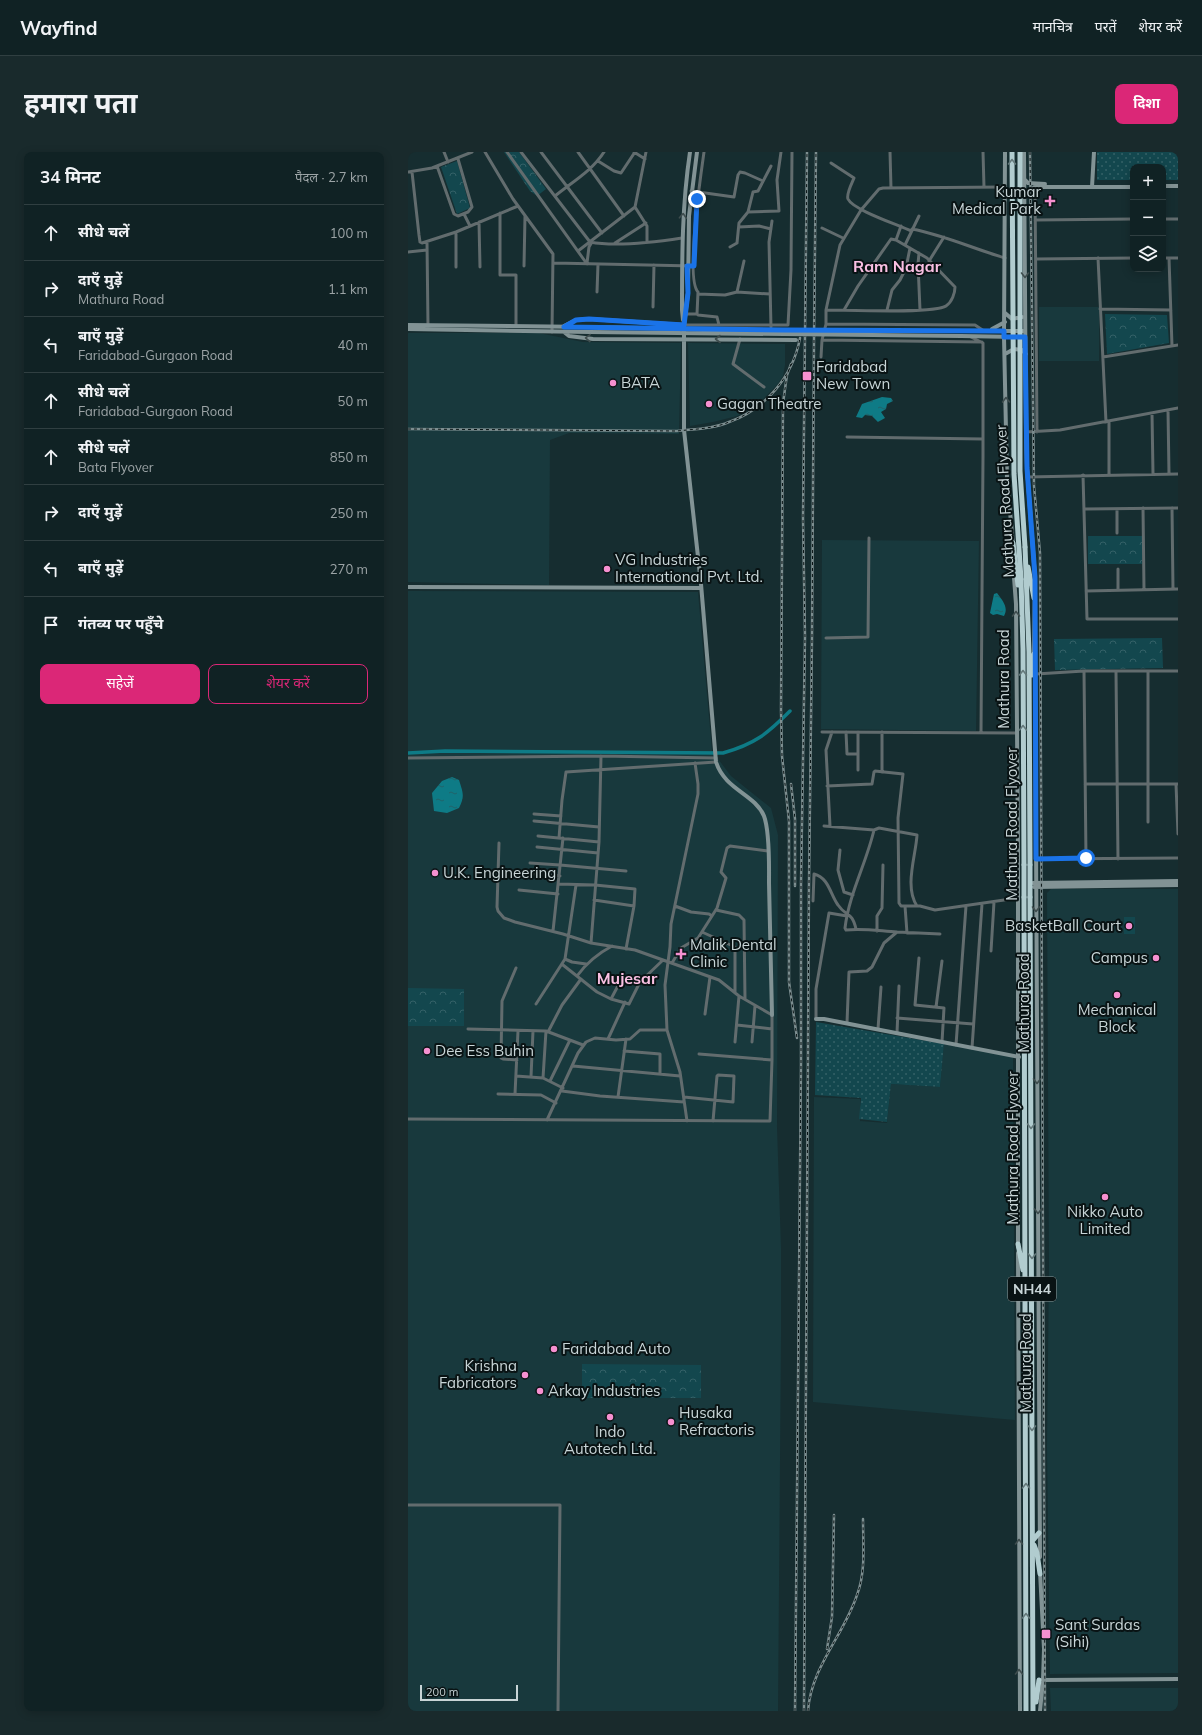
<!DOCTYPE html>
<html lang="hi">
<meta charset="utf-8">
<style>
body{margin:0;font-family:Mulish,"Noto Sans Devanagari",sans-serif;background:#192a2c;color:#f1f3f6}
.controls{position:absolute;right:12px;top:12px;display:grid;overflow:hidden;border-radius:8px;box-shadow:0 2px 10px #0003}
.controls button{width:36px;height:36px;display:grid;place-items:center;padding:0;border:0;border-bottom:1px solid #303f41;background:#102224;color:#f1f3f6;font:20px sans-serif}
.scale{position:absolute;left:12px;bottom:10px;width:98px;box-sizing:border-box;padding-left:4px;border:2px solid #c8d5d7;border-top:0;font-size:11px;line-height:14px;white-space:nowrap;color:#c8d5d7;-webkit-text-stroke:3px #091314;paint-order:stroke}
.stop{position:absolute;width:12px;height:12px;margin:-9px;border:3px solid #1a73e8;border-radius:50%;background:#fff}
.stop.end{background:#1a73e8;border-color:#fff;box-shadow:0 1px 4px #0008}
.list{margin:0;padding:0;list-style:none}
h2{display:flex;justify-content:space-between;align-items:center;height:52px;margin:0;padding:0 16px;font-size:17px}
h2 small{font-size:13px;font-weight:400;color:#9ca4a6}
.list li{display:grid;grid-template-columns:26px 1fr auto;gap:12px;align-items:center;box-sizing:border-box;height:56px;padding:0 16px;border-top:1px solid #303f41}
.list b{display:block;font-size:15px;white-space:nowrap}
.list p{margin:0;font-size:13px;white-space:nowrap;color:#9ca4a6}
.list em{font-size:13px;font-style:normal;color:#9ca4a6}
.actions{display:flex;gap:8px;padding:12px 16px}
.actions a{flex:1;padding:9px 0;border:1px solid #db2777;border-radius:8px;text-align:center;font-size:14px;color:#db2777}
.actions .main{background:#db2777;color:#fff}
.icon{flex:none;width:22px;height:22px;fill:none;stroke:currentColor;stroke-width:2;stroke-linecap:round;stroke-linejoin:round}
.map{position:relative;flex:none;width:770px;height:1559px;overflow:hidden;border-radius:8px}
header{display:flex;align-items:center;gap:24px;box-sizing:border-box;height:56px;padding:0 20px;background:#102224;border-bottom:1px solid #303f41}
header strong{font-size:19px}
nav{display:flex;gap:22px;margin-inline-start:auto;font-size:14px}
.intro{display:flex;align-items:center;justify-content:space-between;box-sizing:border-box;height:96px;padding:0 24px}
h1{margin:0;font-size:28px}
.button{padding:10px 18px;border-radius:8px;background:#db2777;color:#fff;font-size:14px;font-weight:700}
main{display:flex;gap:24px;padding:0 24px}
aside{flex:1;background:#102224;border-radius:8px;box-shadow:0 2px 10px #0003}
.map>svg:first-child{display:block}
.built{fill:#18393d}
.grass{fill:url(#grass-dots)}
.park{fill:url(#park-crowns)}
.pitch{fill:#13474e}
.water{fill:url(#water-ripples)}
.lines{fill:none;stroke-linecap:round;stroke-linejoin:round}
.canal{stroke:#0e7b86;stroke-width:3.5}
.street{stroke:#626c6e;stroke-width:3}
.secondary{stroke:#829395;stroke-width:4}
.highway{stroke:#b1cccf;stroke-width:5}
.rail-casing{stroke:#7d8e90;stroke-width:2.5}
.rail{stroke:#091314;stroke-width:1;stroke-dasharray:3;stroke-linecap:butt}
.secondary-bridge{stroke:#829395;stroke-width:4}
.highway-bridge{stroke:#b1cccf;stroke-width:5}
.oneway{stroke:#65797b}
.oneway2{stroke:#3f4d4e}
.route{stroke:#1a73e8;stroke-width:5}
.poi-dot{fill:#f690d0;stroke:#091314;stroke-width:1.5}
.labels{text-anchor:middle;stroke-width:4;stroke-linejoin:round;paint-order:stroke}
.shield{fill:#091314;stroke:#8f9b9c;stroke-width:1}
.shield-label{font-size:14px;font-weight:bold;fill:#c8d5d7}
.poi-label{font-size:15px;fill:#c8d5d7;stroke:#091314;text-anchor:start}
.street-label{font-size:15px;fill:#c8d5d7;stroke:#091314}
.neighbourhood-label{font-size:16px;font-weight:bold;fill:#fac0e3;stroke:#091314}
</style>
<header>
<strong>Wayfind</strong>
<nav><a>मानचित्र</a><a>परतें</a><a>शेयर करें</a></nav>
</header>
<div class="intro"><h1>हमारा पता</h1><a class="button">दिशा</a></div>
<main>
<aside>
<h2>34 मिनट<small>पैदल · 2.7 km</small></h2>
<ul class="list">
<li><svg class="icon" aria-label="ahead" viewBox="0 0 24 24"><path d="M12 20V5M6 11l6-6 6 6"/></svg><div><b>सीधे चलें</b></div><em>100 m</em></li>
<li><svg class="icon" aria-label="right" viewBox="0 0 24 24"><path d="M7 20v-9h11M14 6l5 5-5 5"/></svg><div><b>दाएँ मुड़ें</b><p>Mathura Road</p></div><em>1.1 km</em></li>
<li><svg class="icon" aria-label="left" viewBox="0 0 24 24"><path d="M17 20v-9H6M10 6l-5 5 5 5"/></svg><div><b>बाएँ मुड़ें</b><p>Faridabad-Gurgaon Road</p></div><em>40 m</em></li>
<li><svg class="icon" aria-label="ahead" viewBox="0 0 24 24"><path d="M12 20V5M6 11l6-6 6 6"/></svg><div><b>सीधे चलें</b><p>Faridabad-Gurgaon Road</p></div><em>50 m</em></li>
<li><svg class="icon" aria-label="ahead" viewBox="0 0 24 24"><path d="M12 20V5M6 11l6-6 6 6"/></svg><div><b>सीधे चलें</b><p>Bata Flyover</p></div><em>850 m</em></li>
<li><svg class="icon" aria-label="right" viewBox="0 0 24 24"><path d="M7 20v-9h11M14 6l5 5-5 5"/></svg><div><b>दाएँ मुड़ें</b></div><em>250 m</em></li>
<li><svg class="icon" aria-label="left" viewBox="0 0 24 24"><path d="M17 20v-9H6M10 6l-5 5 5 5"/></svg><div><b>बाएँ मुड़ें</b></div><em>270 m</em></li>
<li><svg class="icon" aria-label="arrive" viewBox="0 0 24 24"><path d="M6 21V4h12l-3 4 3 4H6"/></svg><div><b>गंतव्य पर पहुँचे</b></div></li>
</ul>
<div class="actions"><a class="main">सहेजें</a><a>शेयर करें</a></div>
</aside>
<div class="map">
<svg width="770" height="1559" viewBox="0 0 770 1559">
<defs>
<pattern id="grass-dots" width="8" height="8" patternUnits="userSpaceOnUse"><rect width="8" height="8" fill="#13474e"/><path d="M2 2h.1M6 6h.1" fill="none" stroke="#346167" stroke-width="1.8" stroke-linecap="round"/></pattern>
<pattern id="park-crowns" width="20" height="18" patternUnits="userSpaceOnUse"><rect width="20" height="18" fill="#13474e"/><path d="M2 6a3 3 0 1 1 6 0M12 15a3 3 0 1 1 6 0" fill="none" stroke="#346167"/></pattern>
<pattern id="water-ripples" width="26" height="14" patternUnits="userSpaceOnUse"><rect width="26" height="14" fill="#0e7b86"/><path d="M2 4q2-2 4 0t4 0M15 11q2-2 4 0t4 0" fill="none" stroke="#20636a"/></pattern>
</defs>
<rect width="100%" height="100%" fill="#162d30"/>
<path class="built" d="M631,155H691V209H631Z
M0,181H131L175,190L273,191L271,282L161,281L142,288L141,433L0,430Z
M280,191L377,192V213L375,224L369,233L351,251L329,264L305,270L282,274Z
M414,388L571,389L568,579L413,577Z
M0,439L290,440L304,599L323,624L363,656L370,683L369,975L373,1096V1185L370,1559H0Z
M643,737H770V1521L642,1522L639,1295L641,1115L639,741Z
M536,892L605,905L607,1268L405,1250L406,945L452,947V969L479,971L483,932L532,935Z
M642,1536H770V1559H643Z"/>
<path class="grass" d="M689,0H770V28H755V15H725V28H689Z
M408,870L536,892L532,935L483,932L479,970L451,967L453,946L407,943Z"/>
<path class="park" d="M96,0H111L138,37L129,44L122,39Z
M49,9L62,56L49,62L33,15Z
M697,162L759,163L761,191L699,202Z
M680,384H734V412H680Z
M754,486L755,516L647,518L646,487Z
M0,836L56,837V874H0Z
M174,1212L293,1213V1246H174Z"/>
<path class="pitch" d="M716,765H727V782H716Z"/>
<path class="water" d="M474,245L483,246L485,249L479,252L478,257L473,260L477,266L470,270L464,264L457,263L454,266L448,265L454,252Z
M589,441C594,448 601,455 596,464L589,462L585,463L582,461L586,442Z
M44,625L51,628C55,641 57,644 51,656L39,661L26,659L24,641L34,629Z"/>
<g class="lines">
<path class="canal" d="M0,601L37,599L315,601C347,592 359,582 382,559"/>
<path class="street" d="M36,0L40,10
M77,0L105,47L145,102L144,180
M99,0L179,112
M113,0L182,90C208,95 248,90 274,86
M133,0L194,81
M170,0L216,64
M226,0L237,7
M296,0C293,22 277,126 290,140L289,162L290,163L309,165L311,173
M482,0L483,36
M575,0L576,35
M190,9L206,19L213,21L227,0
M423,11L446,26C444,31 438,42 440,47C445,58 491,73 503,79
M29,14L46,62L50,64L60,60L64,55L50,7
M0,20L24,16L64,0
M4,20L11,83L12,90L14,91L48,80L110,54
M627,35L629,280
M283,39L326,45L330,23L332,20L337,21L355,29
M147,44C164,30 184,19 196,0
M227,55L239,74V90
M340,60L345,40L350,39L363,14
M92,61V123H108V174
M56,62L62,74
M755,67H770
M627,68L725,67
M71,70L72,115
M331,75L351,74L363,77
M414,76L435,86
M504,77C536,83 566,97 597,106
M488,88L493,74
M19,90L20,174
M207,91L238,71
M497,93L511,64
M322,95L329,91L331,71L340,60L371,59L369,28L373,0
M170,99L227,55L238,0
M0,100L19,98
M511,101L510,112L512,158
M690,106L698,270
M755,106H770
M761,106L764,194
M628,107L725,106
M521,109L536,85
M146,111L286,114
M179,111L181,95L184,90
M116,114L117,64
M48,115V80
M189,140L190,112
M329,140L336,109
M290,142L317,143L329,140L362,142
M245,155L246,113
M692,157L763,158
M418,158C438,158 526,162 538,154C544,150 547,141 547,135L519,106L488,88L483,87L450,134L436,158
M479,158L484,138L492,128L498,116L502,96
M278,162H289
M418,172L567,173L576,179
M276,173H380L383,118L384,0
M363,175L361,90L364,69
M563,185L575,191V304L573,581
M332,187L325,212L356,235
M574,190L414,188L418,172V158L432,93L453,58L471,37L475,36L597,35
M413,205L414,188
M695,205L770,193
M760,258L761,322
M744,261L745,322
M701,270V323
M618,280L652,278L770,256
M439,285L575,287
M675,323L679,467H770
M619,325L770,322
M735,356L736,437
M764,356L765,437
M677,357L770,356
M709,357V381
M710,417V438
M678,439L770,437
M418,486L460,485L461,386
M676,519L678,706
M708,520L710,707
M740,520V670
M628,522L676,519H770
M414,580L609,581
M438,580L439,602H450
M474,580V620
M0,606L193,604L308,606
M450,618V580
M677,632H770
M768,632L770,682
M419,634L464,632L466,620L467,619L495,622L490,666L491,751L493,754H512L527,758L610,746
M126,662L153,664
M126,669L191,675
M416,674L466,678L471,676L509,683C508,703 496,735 509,754
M422,674L418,598L424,580
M466,678C458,712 441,742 437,776L438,778C455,776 472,779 489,780
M130,684L191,690
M151,686L154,648L158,620L308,610
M129,695L190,701
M432,698L430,718L436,740L445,743
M628,707L770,706
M122,711L152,713L218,719
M116,721L152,724
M151,732L187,733L227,737L226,754L218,797
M111,738L150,742
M186,748L226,754
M405,749L406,722C421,726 422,742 430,753C438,765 444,759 448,777
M497,754L499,781
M308,758L331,763L336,768L337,847
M304,764L309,756L318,726L313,720L319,696L322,694L360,699
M145,779L155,686
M469,779V764L474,756L475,713
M294,780L327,795V840
M183,791L191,690L193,604
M583,799L586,750
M511,806L507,853L536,856L534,890
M157,807L164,810L178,812
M264,811L273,796L290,786L304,764L301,762L283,760L267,754
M155,813L189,840L203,847L221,852L232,830L255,808
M108,816L94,849L93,906L95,907L109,908
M169,824C179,810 189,802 204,794
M203,847L212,830
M128,852L157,807L168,733
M528,855L534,809
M297,862L302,825
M489,866L565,872
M408,867V837L421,761L439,764
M439,871L441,820L459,819L464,815L476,791L489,780L532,782
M329,873L364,877
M60,877L138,879
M470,877L473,835
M140,880L154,853L173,827
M489,881L491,834
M200,887L217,850
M327,890L331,844
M344,890L347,854
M548,893L558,754
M564,896L574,752
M216,899L252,902V922
M291,902L364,908
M165,914L272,924
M108,924L135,926L155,936
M123,925L125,879
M135,926L138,879L175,893
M142,929L162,888
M154,939L192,944L276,950
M90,942L133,943L148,951
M107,942L110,879
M210,945L218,887
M276,945L325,950L326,924L310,923L309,924L305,969
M0,967L362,969L364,908V863L331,844L311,828L227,798L183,791L155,782L107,770L96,766L90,759L89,755L91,691
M139,968L170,901L178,890L187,886L208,888L222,887L232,878H259
M279,969L272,920L259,878L257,833L262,795L263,772L290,642V632L287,611
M0,1353H152L150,1559"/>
<path class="secondary" d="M289,0L281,64L280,141L276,173V278L293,432L308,610C317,638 347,642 356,664C362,680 361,714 361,731C362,775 363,819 364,863
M597,0L596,185L599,326L605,393
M616,0L618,280L619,316L627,425L626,503
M617,28L620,31L637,32
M755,34H770
M684,35L686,0
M617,42L627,35H725
M597,161L604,167L614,165
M275,168L274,158C274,105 274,53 282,0
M0,173L182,175
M156,174L168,168L181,167L276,173
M0,177L182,180
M584,177L597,170
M559,179H615
M156,180L161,184L185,187L388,188
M553,184L615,185
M597,202L606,197L614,198L618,202
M605,412L608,452L610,698V1095
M0,435L293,436
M627,510L632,1405
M625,731L770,729
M626,735L770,733
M408,867H416L611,905
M610,1101L612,1559
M632,1420L636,1497L635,1528L632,1559
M634,1528L770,1527"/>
<path class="highway" d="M605,391L610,433
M617,395L621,500L622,713
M620,415L626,446
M613,427L615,497L616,713
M624,523L626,502
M616,745L618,1559
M622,745L625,1559
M610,1092L615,1118
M625,1388L631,1381
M626,1393L629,1401L632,1422
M628,1550L631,1528"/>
<defs>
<path id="rail" d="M622,0L626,334L632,401L637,1559
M383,212L379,223L375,251L373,559L374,604L381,669V830L389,886
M0,277L269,279C286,277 305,277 321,270C358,257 385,224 392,186
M383,632L387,667V734
M419,1497L424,1465L426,1363
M387,1559L393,912V732L397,485L395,366L399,0
M396,1559L401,732L404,485L406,188L408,0
M400,1559C403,1515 436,1483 449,1443C458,1420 455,1392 455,1367"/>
</defs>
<use href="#rail" class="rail-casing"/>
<use href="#rail" class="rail"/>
<path class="secondary-bridge" d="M182,175L375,179H559
M182,180L553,184"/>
<path class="highway-bridge" d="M604,0L606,322L613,427
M612,0V319L617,395
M616,713V745
M622,713V745"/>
</g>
<defs><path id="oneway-chevron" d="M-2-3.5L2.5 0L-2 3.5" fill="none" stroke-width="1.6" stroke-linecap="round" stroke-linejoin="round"/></defs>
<g class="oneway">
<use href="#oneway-chevron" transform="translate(604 10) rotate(-90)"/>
<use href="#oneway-chevron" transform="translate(615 521) rotate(-90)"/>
<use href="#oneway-chevron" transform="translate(615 576) rotate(-90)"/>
<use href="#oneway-chevron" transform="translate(623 974) rotate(90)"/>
<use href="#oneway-chevron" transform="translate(624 1104) rotate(90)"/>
<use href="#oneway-chevron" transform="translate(624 1276) rotate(90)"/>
<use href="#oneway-chevron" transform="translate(618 1334) rotate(-90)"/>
<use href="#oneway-chevron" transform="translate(618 1464) rotate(-90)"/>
</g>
<g class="oneway2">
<use href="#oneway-chevron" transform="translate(275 64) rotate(-87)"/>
<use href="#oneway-chevron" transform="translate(617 123) rotate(90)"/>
<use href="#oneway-chevron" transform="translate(180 186) rotate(-178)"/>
<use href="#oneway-chevron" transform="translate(310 187) rotate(-180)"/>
<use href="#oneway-chevron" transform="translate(598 248) rotate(-91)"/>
<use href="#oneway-chevron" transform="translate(608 462) rotate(-91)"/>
<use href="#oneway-chevron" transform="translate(628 757) rotate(90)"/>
<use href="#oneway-chevron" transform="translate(629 929) rotate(90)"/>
<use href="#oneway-chevron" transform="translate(630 1059) rotate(90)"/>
<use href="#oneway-chevron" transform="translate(611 1390) rotate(-90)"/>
<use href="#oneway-chevron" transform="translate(611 1520) rotate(-90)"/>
</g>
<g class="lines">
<path class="route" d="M289,47L286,114H279L280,141L276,173L181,167L168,168L156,175L375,178L596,179V185H617L619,316L627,425L628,707L678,706"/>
</g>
<g class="poi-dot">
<path d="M640 43h4v4h4v4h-4v4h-4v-4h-4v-4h4z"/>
<rect x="394" y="219" width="10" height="10" rx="2"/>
<circle cx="205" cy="231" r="4"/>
<circle cx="301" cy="252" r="4"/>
<circle cx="199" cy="417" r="4"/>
<circle cx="27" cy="721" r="4"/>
<circle cx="721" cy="774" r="4"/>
<path d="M271 796h4v4h4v4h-4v4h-4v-4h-4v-4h4z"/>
<circle cx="748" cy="806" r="4"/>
<circle cx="709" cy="843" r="4"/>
<circle cx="19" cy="899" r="4"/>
<circle cx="697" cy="1045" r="4"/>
<circle cx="146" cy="1197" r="4"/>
<circle cx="117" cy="1223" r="4"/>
<circle cx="132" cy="1239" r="4"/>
<circle cx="202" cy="1265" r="4"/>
<circle cx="263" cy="1270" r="4"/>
<rect x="633" y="1477" width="10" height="10" rx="2"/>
</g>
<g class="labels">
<rect class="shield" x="600" y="1125" width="48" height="24" rx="3"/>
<g class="shield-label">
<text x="624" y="1142">NH44</text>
</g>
<g class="poi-label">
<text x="633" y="45" text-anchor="end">Kumar<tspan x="633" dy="17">Medical Park</tspan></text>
<text x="408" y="220">Faridabad<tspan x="408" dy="17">New Town</tspan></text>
<text x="213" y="236">BATA</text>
<text x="309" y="257">Gagan Theatre</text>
<text x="207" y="413">VG Industries<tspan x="207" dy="17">International Pvt. Ltd.</tspan></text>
<text x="35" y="726">U.K. Engineering</text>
<text x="713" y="779" text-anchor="end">BasketBall Court</text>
<text x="282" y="798">Malik Dental<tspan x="282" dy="17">Clinic</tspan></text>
<text x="740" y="811" text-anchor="end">Campus</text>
<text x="709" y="863" text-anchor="middle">Mechanical<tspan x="709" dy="17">Block</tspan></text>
<text x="27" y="904">Dee Ess Buhin</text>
<text x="697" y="1065" text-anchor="middle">Nikko Auto<tspan x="697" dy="17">Limited</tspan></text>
<text x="154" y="1202">Faridabad Auto</text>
<text x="109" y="1219" text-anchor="end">Krishna<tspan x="109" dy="17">Fabricators</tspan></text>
<text x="140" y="1244">Arkay Industries</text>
<text x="271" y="1266">Husaka<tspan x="271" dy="17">Refractoris</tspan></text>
<text x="202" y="1285" text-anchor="middle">Indo<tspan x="202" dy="17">Autotech Ltd.</tspan></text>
<text x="647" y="1478">Sant Surdas<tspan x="647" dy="17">(Sihi)</tspan></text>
</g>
<g class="street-label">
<text transform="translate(597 349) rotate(-93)" y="5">Mathura Road Flyover</text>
<text transform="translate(596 527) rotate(-90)" y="5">Mathura Road</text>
<text transform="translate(604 672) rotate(-90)" y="5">Mathura Road Flyover</text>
<text transform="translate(616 851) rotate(-90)" y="5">Mathura Road</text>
<text transform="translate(605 996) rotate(-90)" y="5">Mathura Road Flyover</text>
<text transform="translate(618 1211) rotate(-90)" y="5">Mathura Road</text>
</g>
<g class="neighbourhood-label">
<text x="489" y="120">Ram Nagar</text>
<text x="219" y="832">Mujesar</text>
</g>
</g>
</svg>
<div class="controls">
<button>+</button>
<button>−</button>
<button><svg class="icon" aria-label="layers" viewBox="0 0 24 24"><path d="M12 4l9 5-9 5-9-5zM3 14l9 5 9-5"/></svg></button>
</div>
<div class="scale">200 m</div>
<div class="stop" style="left:678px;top:706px"></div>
<div class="stop end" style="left:289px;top:47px"></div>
</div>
</main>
